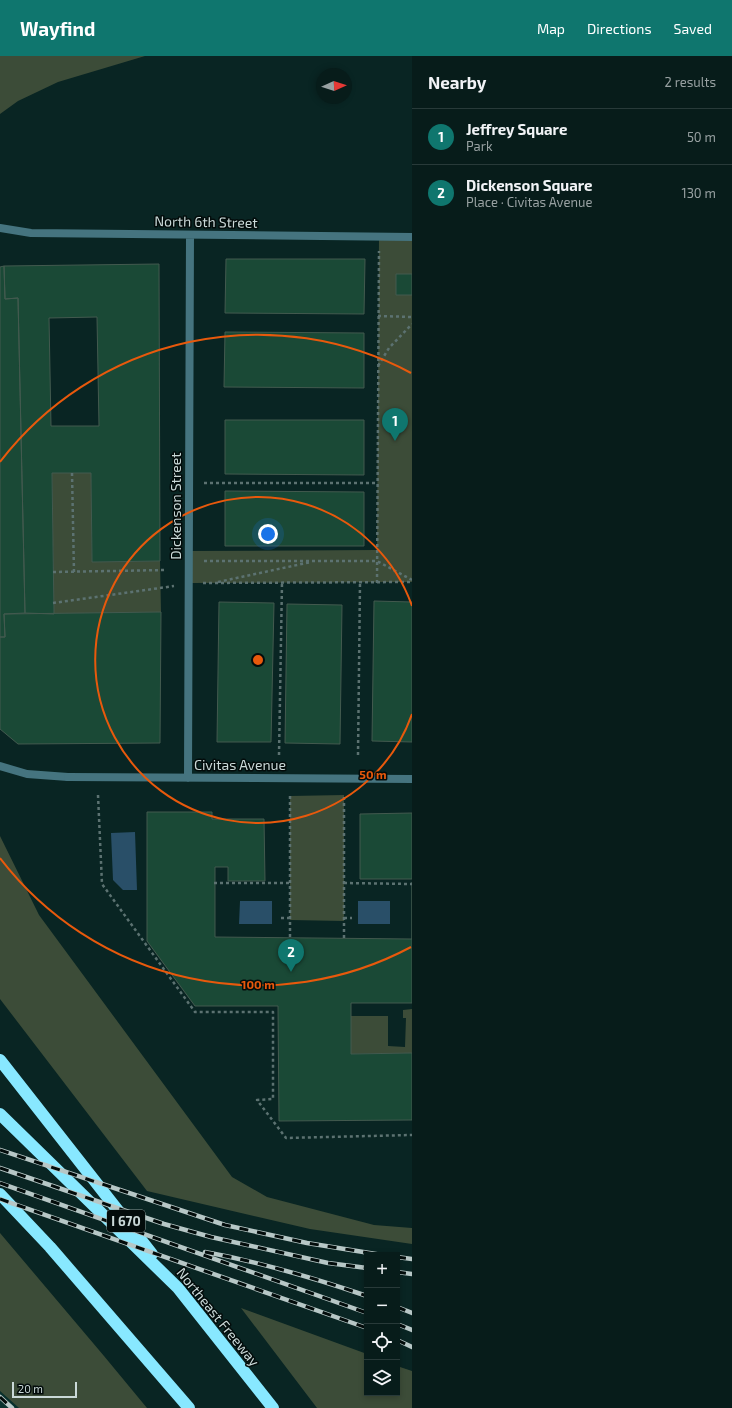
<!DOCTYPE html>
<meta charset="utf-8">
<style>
body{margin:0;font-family:"Exo 2",sans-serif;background:#152927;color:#f1f3f6}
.controls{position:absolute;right:12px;bottom:12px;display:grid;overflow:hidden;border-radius:0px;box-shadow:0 2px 6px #0003}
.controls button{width:36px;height:36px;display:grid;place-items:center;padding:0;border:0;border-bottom:1px solid #283a39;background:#071c1a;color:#f1f3f6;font:20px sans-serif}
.compass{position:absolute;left:316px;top:12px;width:36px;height:36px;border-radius:50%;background:#071c1a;box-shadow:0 2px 6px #0003;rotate:87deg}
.scale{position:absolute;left:12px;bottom:10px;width:65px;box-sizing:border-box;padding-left:4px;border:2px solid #cad9d8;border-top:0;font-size:11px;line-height:14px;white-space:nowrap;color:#cad9d8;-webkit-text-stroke:3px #030c0b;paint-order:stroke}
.you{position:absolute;left:268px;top:478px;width:14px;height:14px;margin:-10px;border:3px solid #fff;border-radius:50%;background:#1a73e8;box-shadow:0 0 0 6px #1a73e833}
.badge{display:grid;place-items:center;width:26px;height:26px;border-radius:50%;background:#0f766e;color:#fff;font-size:13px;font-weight:700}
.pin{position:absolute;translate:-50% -33px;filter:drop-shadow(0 1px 2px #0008)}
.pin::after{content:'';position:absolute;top:21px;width:14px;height:12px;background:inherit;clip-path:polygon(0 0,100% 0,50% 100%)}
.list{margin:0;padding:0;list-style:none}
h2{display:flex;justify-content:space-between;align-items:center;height:52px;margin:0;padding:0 16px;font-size:17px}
h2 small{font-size:13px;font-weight:400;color:#98a1a2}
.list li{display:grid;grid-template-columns:26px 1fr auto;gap:12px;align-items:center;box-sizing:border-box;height:56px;padding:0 16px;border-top:1px solid #283a39}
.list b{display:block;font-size:15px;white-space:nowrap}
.list p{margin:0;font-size:13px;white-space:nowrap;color:#98a1a2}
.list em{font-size:13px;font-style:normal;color:#98a1a2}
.icon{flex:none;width:22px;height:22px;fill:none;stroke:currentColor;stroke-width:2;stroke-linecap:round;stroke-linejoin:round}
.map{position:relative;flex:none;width:412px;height:1352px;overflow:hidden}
header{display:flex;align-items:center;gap:24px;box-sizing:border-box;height:56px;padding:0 20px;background:#0f766e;color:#fff}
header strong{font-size:19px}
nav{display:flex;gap:22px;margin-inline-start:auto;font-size:14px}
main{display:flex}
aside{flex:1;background:#071c1a}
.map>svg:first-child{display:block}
.built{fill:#08302d}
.green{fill:#3c4c38}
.water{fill:#294f68}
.building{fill:#1a4936;stroke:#435a4f;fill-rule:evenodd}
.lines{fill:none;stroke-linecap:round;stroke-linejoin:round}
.path{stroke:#5c7271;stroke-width:2.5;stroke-dasharray:3 3;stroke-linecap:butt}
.lane{stroke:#45747f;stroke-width:8}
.street{stroke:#45747f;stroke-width:8}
.highway{stroke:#88e8ff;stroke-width:12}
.rail-casing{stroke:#b7c7c6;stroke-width:4.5}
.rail{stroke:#030c0b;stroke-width:3;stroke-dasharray:9;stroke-linecap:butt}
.ring{fill:none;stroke:#e8590c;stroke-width:2}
.labels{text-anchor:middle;stroke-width:3;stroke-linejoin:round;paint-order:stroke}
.shield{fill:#030c0b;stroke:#8e9c9a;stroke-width:1}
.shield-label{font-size:13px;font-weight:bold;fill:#cad9d8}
.street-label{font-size:14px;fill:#cad9d8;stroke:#030c0b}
.centre{fill:#e8590c;stroke:#030c0b;stroke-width:2}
.ring-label{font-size:12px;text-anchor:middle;font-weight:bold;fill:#e8590c;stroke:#030c0b;stroke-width:3;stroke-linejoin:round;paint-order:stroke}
</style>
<header>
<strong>Wayfind</strong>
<nav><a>Map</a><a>Directions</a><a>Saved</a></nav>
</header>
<main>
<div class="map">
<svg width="412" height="1352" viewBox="0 0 412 1352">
<rect width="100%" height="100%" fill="#092523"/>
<path class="built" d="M0,1335L17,1350L19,1352H0Z"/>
<path class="green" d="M0,0H145L58,26L18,45L0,58Z
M379,181H412V526L189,527V495L377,494Z
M52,417H91L92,506L160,505L161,556L54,558Z
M344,739V865L290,864V740Z
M0,780L39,859L232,1121L267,1141L374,1169L412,1172V1188L310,1173L147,1135L0,943Z
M412,953V997L351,998V960H388V990L405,991L406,962H403V954Z
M0,1177L104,1300L147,1352H19L0,1335Z
M241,1252L367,1298V1337H397V1310L412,1315V1352H317Z"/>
<path class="water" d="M135,776L137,834H123L113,824L111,777Z
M240,845H272V868H239Z
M358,845H390V868H358Z"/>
<path class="building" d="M226,203H365L364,258L225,257Z
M159,208L160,505L92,506L91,417H52L54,558L25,557L18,242L5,243L4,210ZM97,261L99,370H51L49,262Z
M4,210L5,243L18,242L25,557L4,558L5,581H0V211Z
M396,218H412V239H396Z
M225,276L364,277V332L224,331Z
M225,364H364V419L225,418Z
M225,435L364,436V490H225Z
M374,545L412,546V686L372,685Z
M219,546L274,547L271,686H217Z
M287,548L342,549L340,688L285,687Z
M161,556L160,687L18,688L0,673V581H5L4,558Z
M147,756H212V763H264L265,825H228V811H215V881L412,883V826V947H351V998L412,997V1064L279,1065L278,950H195L147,885Z
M412,757V823H360V758Z"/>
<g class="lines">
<path class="path" d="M378,260L412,261
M378,310L389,292L412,268
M72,417L74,516
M204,427H378
M204,505H377L412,524
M53,516L167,514
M218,526L311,506
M203,527L412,526
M377,527L379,195
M53,547L174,530
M279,699L282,527
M358,699L360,527
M98,739L102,828L195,956H273V1043L257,1044L286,1082L412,1079
M290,740V881
M214,827H290
M344,827L412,828
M281,862H290
M344,862H352
M344,882V739"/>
<path class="lane" d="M0,710L27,718L68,721"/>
<path class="street" d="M0,172L31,177L412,181
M68,721L412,723
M188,722L190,179"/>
<path class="highway" d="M0,1004L152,1198
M0,1058L178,1232L273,1352
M0,1138L50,1191L189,1352"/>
<defs>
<path id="rail" d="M0,1094L225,1169L307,1187L382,1199
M0,1112L164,1168L211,1181L328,1207L367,1212
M0,1127L367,1257
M0,1143L367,1272
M205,1196C260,1206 314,1222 367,1240
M397,1201L412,1203
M397,1216L412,1218
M397,1251L412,1257
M397,1268L412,1274
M397,1284L412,1291
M0,1341L12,1352"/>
</defs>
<use href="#rail" class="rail-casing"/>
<use href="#rail" class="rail"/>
</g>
<g class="ring">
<path d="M412 658A163 163 0 1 1 412 550"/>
<path d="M411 891A325 325 0 0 1 0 802M0 406A325 325 0 0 1 411 317"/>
</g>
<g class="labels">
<rect class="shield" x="107" y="1154" width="38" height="22" rx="3"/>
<g class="shield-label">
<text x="126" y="1170">I 670</text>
</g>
<g class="street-label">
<text transform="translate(206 166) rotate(1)" y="5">North 6th Street</text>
<text transform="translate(176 450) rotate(-90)" y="5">Dickenson Street</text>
<text x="240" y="714">Civitas Avenue</text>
<text transform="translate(218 1261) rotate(51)" y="5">Northeast Freeway</text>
</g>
</g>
<circle cx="258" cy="604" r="6" class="centre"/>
<g class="ring-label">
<text x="373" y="723">50 m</text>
<text x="258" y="933">100 m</text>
</g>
</svg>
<div class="controls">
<button>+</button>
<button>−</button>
<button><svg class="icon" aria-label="locate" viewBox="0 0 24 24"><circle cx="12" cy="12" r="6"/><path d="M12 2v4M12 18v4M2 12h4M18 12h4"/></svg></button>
<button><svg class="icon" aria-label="layers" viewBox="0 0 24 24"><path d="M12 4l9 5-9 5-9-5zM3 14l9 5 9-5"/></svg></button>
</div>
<svg class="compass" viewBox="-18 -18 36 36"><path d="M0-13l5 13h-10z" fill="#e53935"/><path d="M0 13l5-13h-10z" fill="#98a1a2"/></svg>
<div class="scale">20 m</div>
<div class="you"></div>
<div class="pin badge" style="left:395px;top:385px">1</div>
<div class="pin badge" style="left:291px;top:916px">2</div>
</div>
<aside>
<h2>Nearby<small>2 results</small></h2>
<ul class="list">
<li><span class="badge">1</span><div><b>Jeffrey Square</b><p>Park</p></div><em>50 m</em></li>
<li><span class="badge">2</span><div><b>Dickenson Square</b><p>Place · Civitas Avenue</p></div><em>130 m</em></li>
</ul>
</aside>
</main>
